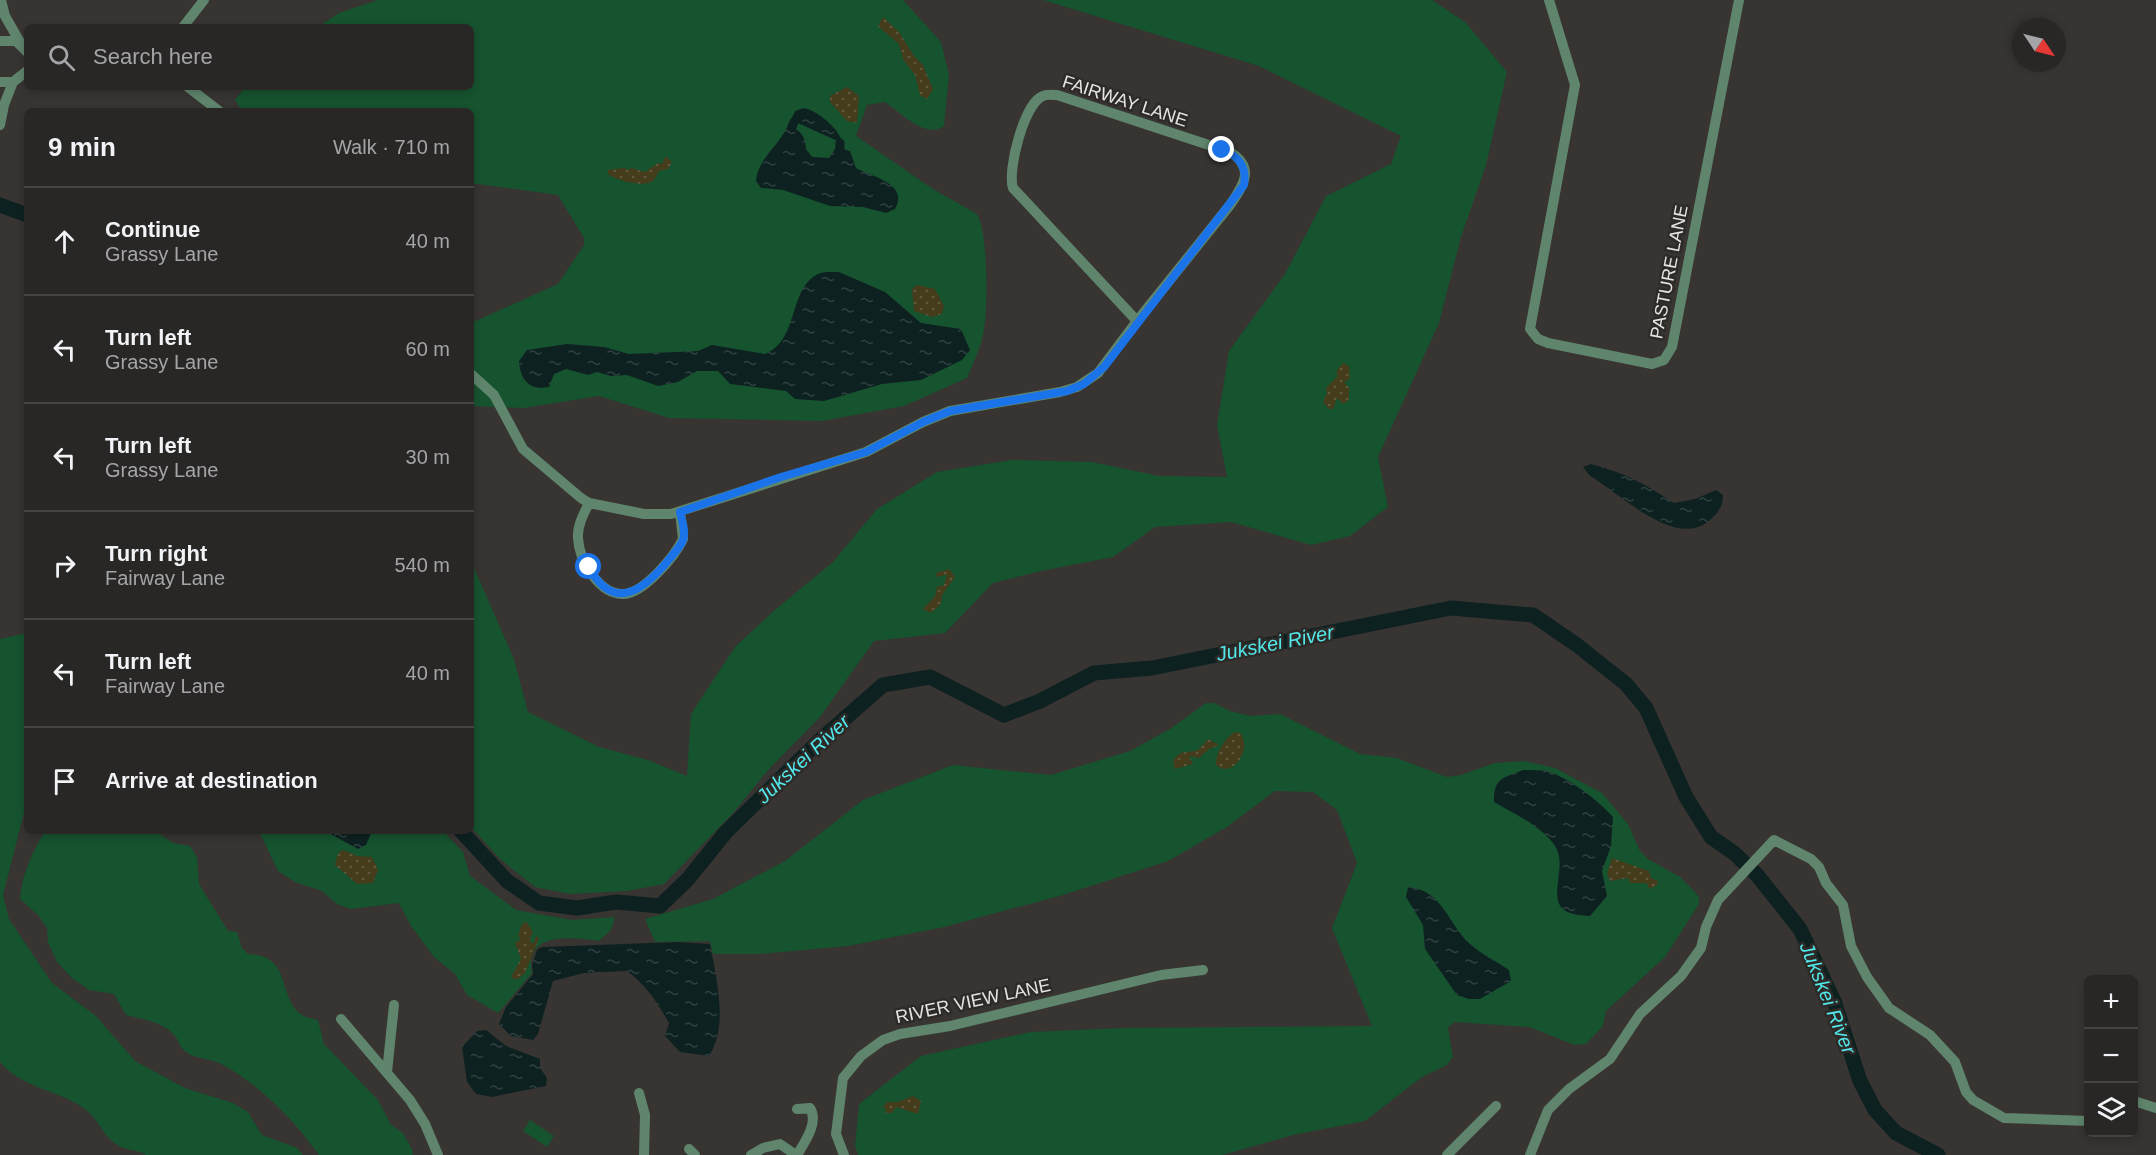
<!DOCTYPE html>
<meta charset="utf-8">
<style>
body{margin:0;font-family:Helvetica,sans-serif;background:#353332;color:#f1f3f6}
.controls{position:absolute;right:18px;bottom:18px;display:grid;overflow:hidden;border-radius:9px;box-shadow:0 3px 9px #0003}
.controls button{width:54px;height:54px;display:grid;place-items:center;padding:0;border:0;border-bottom:2px solid #454443;background:#292726;color:#f1f3f6;font:30px sans-serif}
.compass{position:absolute;left:2012px;top:18px;width:54px;height:54px;border-radius:50%;background:#292726;box-shadow:0 3px 9px #0003;rotate:125deg}
.stop{position:absolute;width:18px;height:18px;margin:-14px;border:4px solid #1a73e8;border-radius:50%;background:#fff}
.stop.end{background:#1a73e8;border-color:#fff;box-shadow:0 2px 6px #0008}
.list{margin:0;padding:0;list-style:none}
h2{display:flex;justify-content:space-between;align-items:center;height:78px;margin:0;padding:0 24px;font-size:26px}
h2 small{font-size:20px;font-weight:400;color:#a5a5a7}
.list li{display:grid;grid-template-columns:39px 1fr auto;gap:18px;align-items:center;box-sizing:border-box;height:108px;padding:0 24px;border-top:2px solid #454443}
.list b{display:block;font-size:22px;white-space:nowrap}
.list p{margin:0;font-size:20px;white-space:nowrap;color:#a5a5a7}
.list em{font-size:20px;font-style:normal;color:#a5a5a7}
.icon{flex:none;width:33px;height:33px;fill:none;stroke:currentColor;stroke-width:2;stroke-linecap:round;stroke-linejoin:round}
.map{position:relative;flex:none;width:2156px;height:1155px;overflow:hidden}
.search{position:absolute;background:#292726;box-shadow:0 3px 9px #0003;left:24px;top:24px;width:450px;height:66px;display:flex;align-items:center;gap:15px;box-sizing:border-box;padding:0 21px;border-radius:9px;color:#a5a5a7;font-size:22px}
.panel{position:absolute;background:#292726;box-shadow:0 3px 9px #0003;left:24px;top:108px;width:450px;height:726px;border-radius:9px}
.map>svg:first-child{display:block}
.grass{fill:#16532f}
.sand{fill:url(#sand-dots)}
.water{fill:url(#water-ripples)}
.lines{fill:none;stroke-linecap:round;stroke-linejoin:round}
.canal{stroke:#0e2121;stroke-width:9}
.river{stroke:#0e2121;stroke-width:15}
.street{stroke:#5f856d;stroke-width:10}
.route{stroke:#1a73e8;stroke-width:8}
.labels{text-anchor:middle;stroke-width:5;stroke-linejoin:round;paint-order:stroke}
.street-label{font-size:18px;fill:#e6e4e2;stroke:#2d2a28}
.water-label{font-size:20px;font-style:italic;fill:#52e8ea;stroke:#2d2a28}
</style>
<div class="map">
<svg width="2156" height="1155" viewBox="0 0 2156 1155">
<defs>
<pattern id="sand-dots" width="8" height="8" patternUnits="userSpaceOnUse" patternTransform="scale(1.5)"><rect width="8" height="8" fill="#453c1c"/><path d="M2 2h.1M6 6h.1" fill="none" stroke="#60583d" stroke-width="1.8" stroke-linecap="round"/></pattern>
<pattern id="water-ripples" width="26" height="14" patternUnits="userSpaceOnUse" patternTransform="scale(1.5)"><rect width="26" height="14" fill="#0e2121"/><path d="M2 4q2-2 4 0t4 0M15 11q2-2 4 0t4 0" fill="none" stroke="#314141"/></pattern>
</defs>
<rect width="100%" height="100%" fill="#373432"/>
<path class="grass" d="M378,0H903L941,42L949,75L944,126C926,140 900,112 885,102L867,105L856,136L933,189L977,214C988,231 988,308 984,329C982,346 973,363 967,378L904,406L822,421L669,418L599,396L524,408L471,406V323L558,284L584,245V238L558,195L471,183V111H242L235,100L245,87H471V27H318L339,13Z
M1043,0H1432L1465,22L1507,72L1486,165L1461,237L1439,323L1378,457L1388,507L1350,536L1311,545L1231,522L1155,527L1113,557L1041,571L993,583L945,633L874,641L820,717L769,769L733,813L664,884L627,891L570,894L535,887L500,859L471,827V561L514,659L528,712L599,747L648,760L687,776L691,714L735,647L776,609L833,562L877,509L937,472L1012,460L1092,462L1159,476L1227,477L1217,425L1229,351L1285,274L1326,196L1391,164L1401,136L1259,66Z
M27,633V801L3,895L9,919L52,983L96,1016L135,1061L185,1088L233,1103L248,1112L262,1135L297,1148L303,1155H146C137,1149 125,1151 116,1144C102,1135 98,1118 85,1109C59,1090 21,1088 0,1062V639Z
M1206,703H1214L1230,711L1250,716L1280,714L1360,754L1397,758L1447,777L1461,775L1495,763L1524,761L1555,768L1602,793L1628,824L1640,851L1648,859L1680,877L1695,892L1699,897V904L1665,957L1606,1011L1603,1026L1586,1044L1575,1045L1529,1027L1454,1022L1448,1028L1453,1057L1447,1065L1422,1077L1365,1121L1293,1135L1222,1155H858L855,1146L859,1104L921,1056L1031,1032L1123,1028L1372,1026L1332,928L1357,863L1337,810L1313,792L1275,791L1227,827L1168,861L1063,895L944,927L848,946L758,954H713L710,941L655,942L645,919L713,899L785,861L863,800L953,765L1051,775L1130,751L1170,729Z
M45,831H155L173,843L190,846L197,857L199,884L228,931L237,932L242,948L248,954C294,955 276,1000 304,1016C307,1018 314,1019 318,1020L324,1044L378,1100L391,1125L403,1133L412,1149L413,1155H319C293,1119 262,1087 223,1065C213,1059 199,1059 189,1054C180,1049 180,1043 175,1036C162,1021 144,1020 126,1015L114,994L89,990L72,978L57,962L48,942L47,928L38,915L20,899C22,874 32,853 45,831Z
M259,831H443L463,852L470,876L516,910L572,920L615,917L611,930L599,941C574,937 523,931 532,973L498,1013L467,995L455,974L434,957L411,926L399,903L351,909L337,904L322,891L295,882L278,871Z
M530,1120L554,1136L547,1147L523,1131Z"/>
<path class="sand" d="M883,17L899,32L914,56L923,65L933,89L927,99L920,95L915,75L903,59L899,44L878,26Z
M847,87L859,96L857,123L847,121L830,102V96Z
M666,156L672,162L668,169L659,171C657,174 656,177 654,180C645,189 616,180 608,174V170L624,168L628,170L631,168L645,172L658,163L662,164Z
M917,285L935,289L944,306L942,314L932,317L914,311L912,289Z
M1343,363L1349,366L1350,378L1344,383L1349,387V400L1343,404L1337,398L1333,409H1329L1323,402L1327,393L1326,388L1337,377V370Z
M949,569L955,577L942,595L941,604L931,613L923,609L935,596L937,587L944,585L947,575L937,577L936,573Z
M1235,732L1241,733C1242,737 1245,743 1244,748C1242,762 1228,776 1216,765C1216,752 1224,739 1235,732Z
M1208,739L1219,745L1209,749L1199,758L1189,756L1193,764L1175,769L1173,761C1181,748 1188,754 1198,750Z
M343,850L357,856L372,857L378,870L373,883L357,884L335,865L338,853Z
M1612,858L1649,871L1651,878L1658,881L1657,885L1650,889L1646,883H1630L1628,878L1610,881L1607,873Z
M527,922L533,933L530,937L531,943H534L536,936L539,938L525,973L517,980L511,977L521,959L515,943L521,939L518,936L522,924Z
M913,1096L921,1101L918,1114L896,1107L892,1113H885L886,1109L883,1107L887,1102H898Z"/>
<path class="water" d="M803,108C816,109 841,130 842,143L791,120L795,111Z
M788,125C801,131 805,135 806,149L812,157L829,158L836,147L850,151L856,168C869,176 910,183 895,209L886,213L863,207L830,206L783,190L761,188L756,181C758,158 780,145 788,125Z
M839,272L885,292L921,323L961,329L970,350L962,360L921,380L882,384L824,401L795,399L786,391L730,384L718,371H697L678,382L658,386L627,375L611,376L597,372L588,375L566,369L554,374L549,387C530,391 520,380 519,361L527,350L567,344L604,347L629,354L698,351L712,345L765,354C799,340 788,292 816,275C822,271 832,272 839,272Z
M1591,464C1623,472 1647,485 1674,503L1695,499L1716,490L1723,495C1723,506 1719,512 1711,519C1677,552 1620,493 1590,476L1583,467Z
M1523,770C1530,770 1539,770 1547,771C1569,778 1598,800 1613,817L1611,846L1602,871L1607,896L1590,916C1532,915 1572,873 1555,846C1542,826 1514,814 1494,802C1494,777 1502,779 1523,770Z
M325,831H372L366,845L358,849Z
M1408,887C1443,890 1447,923 1470,944C1481,954 1496,961 1509,970L1511,981L1480,999H1469L1457,995L1425,949L1423,925L1406,897Z
M678,942L710,944C716,977 729,1026 709,1056L680,1052L665,1036L669,1023C657,1002 646,985 627,971L584,973L553,981L538,1034L533,1040L511,1036L499,1024L506,1007L533,974L532,965L537,950L542,947Z
M486,1030L506,1046L540,1059V1068L547,1078L546,1086L492,1097L476,1094L467,1082L462,1047L477,1031Z"/>
<g class="lines">
<path class="canal" d="M792,127L794,122
M840,143V148"/>
<path class="river" d="M0,205L27,215
M461,831L507,881L539,903L577,908L616,902L660,906L688,879L726,832L818,742L883,685L930,677L1004,715L1040,701L1094,673L1152,668L1451,608L1533,615L1577,645L1626,684L1646,708L1686,797L1711,837L1734,853L1757,875L1800,929L1834,1001L1860,1081L1875,1110L1896,1133L1938,1155"/>
<path class="street" d="M1,0L5,16L21,44
M1549,0L1575,85L1530,329L1538,339L1548,343L1652,364L1664,360L1672,347L1739,0
M183,27L204,0
M0,41H16L27,52
M0,82H13L27,71
M188,87L219,111
M0,125L4,105L13,82
M471,374L494,395L523,449L581,498L589,503L644,514H671L866,452L923,422L950,411L1060,392L1077,387L1098,373L1137,321L1230,205C1243,186 1256,168 1230,152L1057,95C1053,95 1047,94 1043,96C1024,103 1007,171 1013,188L1137,321
M589,503C584,513 577,526 578,538C579,560 599,595 624,594C644,593 675,556 683,539L680,512
M341,1019L410,1100L425,1124L438,1155
M387,1072L394,1005
M639,1093L645,1115L644,1155
M2134,1101L2156,1108
M689,1149L695,1155
M751,1155L763,1148L780,1144L796,1155
M797,1155C805,1142 819,1122 810,1108L797,1109
M844,1155L836,1134L843,1078L861,1056L883,1040L900,1034L950,1026L1161,975L1203,970
M1447,1155L1496,1106
M1530,1155L1548,1110L1569,1089L1610,1059L1640,1014L1681,976L1701,948L1706,927L1718,900L1774,840L1811,859L1819,867L1826,883L1843,905L1851,946L1867,977L1889,1008L1930,1035L1955,1062L1966,1092L1973,1100L2004,1118L2088,1121"/>
</g>
<g class="lines">
<path class="route" d="M589,567C612,611 641,593 667,562C672,555 680,548 683,540C686,532 682,520 680,512L781,477L866,452L923,422L950,411L1067,391L1084,384L1104,367L1244,185C1247,166 1239,156 1222,150"/>
</g>
<g class="labels">
<g class="street-label">
<text transform="translate(1125 101) rotate(18)" y="6">FAIRWAY LANE</text>
<text transform="translate(1669 272) rotate(-79)" y="6">PASTURE LANE</text>
<text transform="translate(973 1001) rotate(-12)" y="6">RIVER VIEW LANE</text>
</g>
<g class="water-label">
<text transform="translate(1275 643) rotate(-11)" y="7">Jukskei River</text>
<text transform="translate(803 759) rotate(-43)" y="7">Jukskei River</text>
<text transform="translate(1828 998) rotate(68)" y="7">Jukskei River</text>
</g>
</g>
</svg>
<div class="controls">
<button>+</button>
<button>−</button>
<button><svg class="icon" aria-label="layers" viewBox="0 0 24 24"><path d="M12 4l9 5-9 5-9-5zM3 14l9 5 9-5"/></svg></button>
</div>
<svg class="compass" viewBox="-18 -18 36 36"><path d="M0-13l5 13h-10z" fill="#e53935"/><path d="M0 13l5-13h-10z" fill="#a5a5a7"/></svg>
<div class="stop" style="left:589px;top:567px"></div>
<div class="stop end" style="left:1222px;top:150px"></div>
<div class="search"><svg class="icon" aria-label="search" viewBox="0 0 24 24"><circle cx="10" cy="10" r="6"/><path d="M15 15l6 6"/></svg>Search here</div>
<section class="panel">
<h2>9 min<small>Walk · 710 m</small></h2>
<ul class="list">
<li><svg class="icon" aria-label="ahead" viewBox="0 0 24 24"><path d="M12 20V5M6 11l6-6 6 6"/></svg><div><b>Continue</b><p>Grassy Lane</p></div><em>40 m</em></li>
<li><svg class="icon" aria-label="left" viewBox="0 0 24 24"><path d="M17 20v-9H6M10 6l-5 5 5 5"/></svg><div><b>Turn left</b><p>Grassy Lane</p></div><em>60 m</em></li>
<li><svg class="icon" aria-label="left" viewBox="0 0 24 24"><path d="M17 20v-9H6M10 6l-5 5 5 5"/></svg><div><b>Turn left</b><p>Grassy Lane</p></div><em>30 m</em></li>
<li><svg class="icon" aria-label="right" viewBox="0 0 24 24"><path d="M7 20v-9h11M14 6l5 5-5 5"/></svg><div><b>Turn right</b><p>Fairway Lane</p></div><em>540 m</em></li>
<li><svg class="icon" aria-label="left" viewBox="0 0 24 24"><path d="M17 20v-9H6M10 6l-5 5 5 5"/></svg><div><b>Turn left</b><p>Fairway Lane</p></div><em>40 m</em></li>
<li><svg class="icon" aria-label="arrive" viewBox="0 0 24 24"><path d="M6 21V4h12l-3 4 3 4H6"/></svg><div><b>Arrive at destination</b></div></li>
</ul>
</section>
</div>
